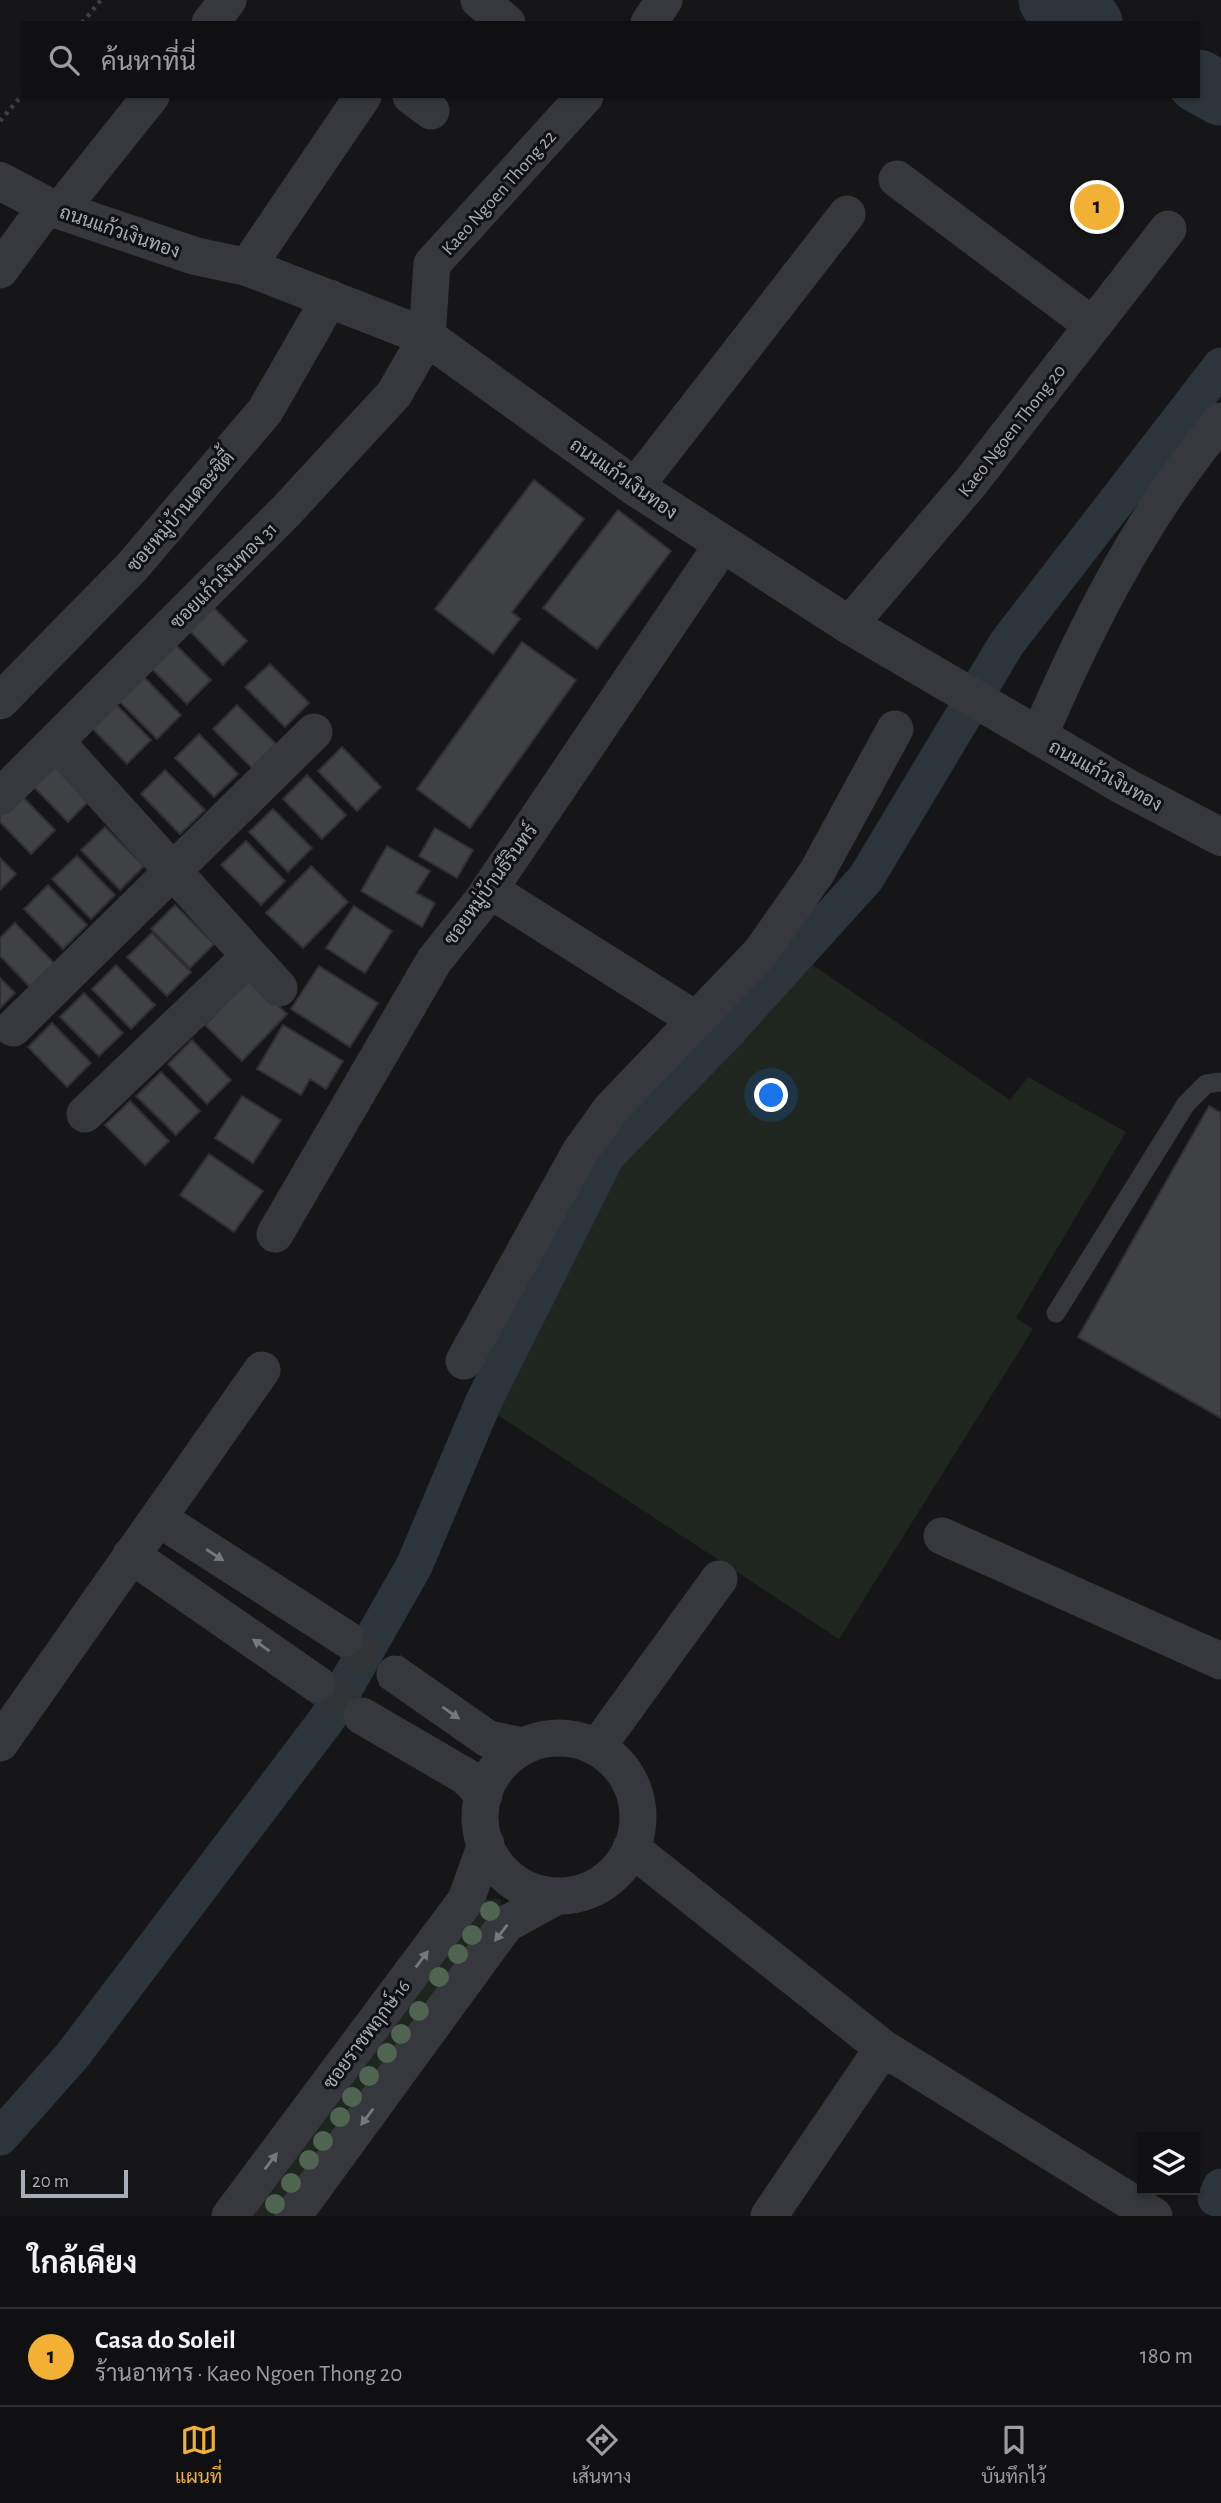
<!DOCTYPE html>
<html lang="th">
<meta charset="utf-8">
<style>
body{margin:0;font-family:"Alegreya Sans",Sarabun,sans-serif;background:#1e1e20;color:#f1f3f6}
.controls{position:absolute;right:21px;bottom:21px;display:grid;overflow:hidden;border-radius:0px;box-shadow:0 2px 5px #0004}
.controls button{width:63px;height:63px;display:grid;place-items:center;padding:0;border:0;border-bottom:2px solid #303032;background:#101012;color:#f1f3f6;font:35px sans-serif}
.scale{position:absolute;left:21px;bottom:18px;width:107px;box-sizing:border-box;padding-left:7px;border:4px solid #a8adb8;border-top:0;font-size:19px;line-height:24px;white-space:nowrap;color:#a8adb8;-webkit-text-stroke:5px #111113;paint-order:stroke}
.you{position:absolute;left:772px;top:1096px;width:24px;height:24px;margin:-18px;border:5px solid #fff;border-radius:50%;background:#1a73e8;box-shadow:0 0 0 10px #1a73e833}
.badge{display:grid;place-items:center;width:46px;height:46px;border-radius:50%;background:#f2b134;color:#111;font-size:23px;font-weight:700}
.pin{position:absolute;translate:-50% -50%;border:4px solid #fff;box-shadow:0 2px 7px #0006}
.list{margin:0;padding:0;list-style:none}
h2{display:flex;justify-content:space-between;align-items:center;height:91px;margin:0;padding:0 28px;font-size:30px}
h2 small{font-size:23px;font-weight:400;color:#9c9d9f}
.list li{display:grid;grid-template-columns:46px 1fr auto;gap:21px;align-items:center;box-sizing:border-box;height:98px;padding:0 28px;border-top:2px solid #303032}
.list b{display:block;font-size:26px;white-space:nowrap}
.list p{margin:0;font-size:23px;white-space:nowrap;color:#9c9d9f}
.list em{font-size:23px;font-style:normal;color:#9c9d9f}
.icon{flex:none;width:38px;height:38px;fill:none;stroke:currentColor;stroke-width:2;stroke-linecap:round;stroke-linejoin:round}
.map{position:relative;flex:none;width:1221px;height:2216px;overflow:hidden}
.search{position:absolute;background:#101012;box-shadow:0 2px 5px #0004;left:21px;right:21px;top:21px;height:77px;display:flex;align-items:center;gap:18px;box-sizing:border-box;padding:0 24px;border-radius:0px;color:#9c9d9f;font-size:26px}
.sheet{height:189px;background:#101012}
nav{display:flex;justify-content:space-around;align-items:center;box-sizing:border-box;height:98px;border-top:2px solid #303032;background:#101012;font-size:19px;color:#9c9d9f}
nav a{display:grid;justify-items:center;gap:4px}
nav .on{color:#f2b134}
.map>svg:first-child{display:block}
.green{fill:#1e261f}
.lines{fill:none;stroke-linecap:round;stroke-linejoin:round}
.canal{stroke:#2c353c;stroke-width:37}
.river{stroke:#2c353c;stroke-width:63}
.building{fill:#404145;stroke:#303034;stroke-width:2}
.minor-tunnel{stroke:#333438;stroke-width:37;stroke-dasharray:37 18;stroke-linecap:butt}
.path{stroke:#3d3f44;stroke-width:4.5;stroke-dasharray:3.5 5;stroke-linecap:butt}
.service{stroke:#37383d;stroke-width:19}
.minor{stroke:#37383d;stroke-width:37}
.tertiary{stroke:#37383d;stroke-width:38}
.tree{fill:#506452}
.oneway{fill:#757881}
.labels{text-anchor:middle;stroke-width:6;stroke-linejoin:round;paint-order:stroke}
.street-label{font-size:19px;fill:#a8adb8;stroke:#111113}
</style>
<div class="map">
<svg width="1221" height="2216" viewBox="0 0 1221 2216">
<rect width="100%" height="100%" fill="#161618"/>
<path class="green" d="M807,961L1010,1100L1028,1077L1126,1132L1016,1318L1033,1329L839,1639L496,1414L617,1164Z
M480,1899H500L503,1912L276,2216H247Z"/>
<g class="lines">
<path class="canal" d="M0,2137L72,2056L327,1719L414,1566L484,1401L607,1155L726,1033L866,878L1007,643L1221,366
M1216,2198L1221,2187"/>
<path class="river" d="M1050,0L1091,23
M1198,81L1221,94"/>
</g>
<path class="building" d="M534,480L584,519L512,612L520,619L493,654L435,609Z
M618,510L671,551L597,649L543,608Z
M208,602L247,641L223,665L184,625Z
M172,641L211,680L187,704L148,665Z
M522,642L576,680L470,828L417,789Z
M270,664L309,703L285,727L245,687Z
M142,675L181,715L157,739L118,700Z
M112,700L151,740L127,764L88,724Z
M237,705L276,744L252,768L213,729Z
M199,734L238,774L214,797L175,758Z
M342,747L381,787L357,811L318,771Z
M53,758L92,798L68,822L29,782Z
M165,770L205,810L180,834L141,794Z
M307,775L346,815L322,839L283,799Z
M16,790L55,830L31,854L0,822V806Z
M273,809L312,848L288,872L249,832Z
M105,827L144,866L120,890L81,850Z
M435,828L473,850L457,878L419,856Z
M246,841L285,881L261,905L221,865Z
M387,846L430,871L416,893L435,903L422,927L361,891Z
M77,856L115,895L91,919L52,879Z
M0,858L16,874L0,890Z
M311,866L348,902L303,948L266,913Z
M48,885L87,925L63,949L24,909Z
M175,905L214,944L190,968L151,929Z
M354,906L392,931L365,973L326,948Z
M15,923L54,963L30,987L0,956V938Z
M152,933L191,972L167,996L127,957Z
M116,965L155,1005L131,1029L92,989Z
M319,966L378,1003L350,1047L291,1009Z
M0,978L15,993L0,1008Z
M250,978L287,1014L242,1061L205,1025Z
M84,993L123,1033L99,1056L60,1017Z
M52,1023L91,1063L67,1087L28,1047Z
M283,1025L343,1061L326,1089L310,1079L301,1095L257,1069Z
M192,1040L231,1080L207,1104L168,1064Z
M161,1072L200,1111L176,1135L136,1096Z
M242,1096L281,1120L253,1163L215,1138Z
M130,1101L169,1141L145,1165L105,1125Z
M1209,1106L1221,1113V1418L1078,1337Z
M209,1154L263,1191L234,1232L180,1195Z"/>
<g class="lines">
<path class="minor-tunnel" d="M345,1638L395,1674
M317,1684L362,1716"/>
<path class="path" d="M82,23L101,0
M0,121L23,94"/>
<path class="service" d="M1056,1313L1186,1104L1206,1084L1221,1082"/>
<path class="minor" d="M479,0L507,23
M210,23L228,0
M649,23L664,0
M411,96L431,111
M897,179L1092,325
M60,210L151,96
M247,267L363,96
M0,270L47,206
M635,487L847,214
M849,625L971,482L1168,229
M0,701L131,568L265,411L330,298
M1039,736C1087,624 1142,516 1221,421
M56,742L279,988
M0,797L287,510L394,394L427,337L432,264L585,96
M490,890L696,1020
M13,1028L314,732
M85,1114L248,958
M275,1234L434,961L481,902L722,545
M464,1361L580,1152L610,1110L761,952L817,872L895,729
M158,1518L345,1638
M942,1536L1221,1661
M131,1555L317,1684
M395,1674L488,1739L523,1746
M362,1716L465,1776L484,1795
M480 1817a79 79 0 1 1 158 0a79 79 0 1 1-158 0Z
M0,1743L262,1370
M598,1746L719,1579
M631,1848L883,2048L1154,2216
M230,2216L466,1900L486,1844
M293,2216L506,1924L557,1896
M769,2216L883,2048"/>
<path class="tertiary" d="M0,181L47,206L195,256L247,267L427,337L635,487L849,625L1124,786L1221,837"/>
</g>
<g class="tree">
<circle cx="490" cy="1911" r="10"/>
<circle cx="472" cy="1935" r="10"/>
<circle cx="458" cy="1954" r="10"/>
<circle cx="439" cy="1977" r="10"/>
<circle cx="419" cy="2011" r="10"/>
<circle cx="401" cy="2034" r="10"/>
<circle cx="387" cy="2053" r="10"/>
<circle cx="369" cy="2076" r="10"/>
<circle cx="352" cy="2097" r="10"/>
<circle cx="340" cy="2117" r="10"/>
<circle cx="323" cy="2141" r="10"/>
<circle cx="309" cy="2160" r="10"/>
<circle cx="291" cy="2183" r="10"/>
<circle cx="275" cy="2204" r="10"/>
</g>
<defs><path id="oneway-solid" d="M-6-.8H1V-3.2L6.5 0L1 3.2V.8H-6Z" transform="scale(1.75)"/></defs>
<g class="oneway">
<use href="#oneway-solid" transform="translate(215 1555) rotate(33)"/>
<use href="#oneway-solid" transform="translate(261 1645) rotate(-145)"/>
<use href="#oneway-solid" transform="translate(451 1713) rotate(35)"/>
<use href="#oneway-solid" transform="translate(501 1933) rotate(128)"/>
<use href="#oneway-solid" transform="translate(422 1959) rotate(-53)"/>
<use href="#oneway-solid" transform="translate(367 2117) rotate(127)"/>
<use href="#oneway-solid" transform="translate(271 2161) rotate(-53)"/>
</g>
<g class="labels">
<g class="street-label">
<text transform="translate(498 192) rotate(-48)" y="7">Kaeo Ngoen Thong 22</text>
<text transform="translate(120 231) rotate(19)" y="7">ถนนแก้วเงินทอง</text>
<text transform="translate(1011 430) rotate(-52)" y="7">Kaeo Ngoen Thong 20</text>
<text transform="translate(624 478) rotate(35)" y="7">ถนนแก้วเงินทอง</text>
<text transform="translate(180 511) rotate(-49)" y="7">ซอยหมู่บ้านเดอะซิตี้</text>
<text transform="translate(223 575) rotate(-45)" y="7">ซอยแก้วเงินทอง 31</text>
<text transform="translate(1106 775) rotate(29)" y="7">ถนนแก้วเงินทอง</text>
<text transform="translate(490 884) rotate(-54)" y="7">ซอยหมู่บ้านธีรินทร์</text>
<text transform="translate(366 2034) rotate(-53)" y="7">ซอยราชพฤกษ์ 16</text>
</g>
</g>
</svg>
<div class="controls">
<button><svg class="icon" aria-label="layers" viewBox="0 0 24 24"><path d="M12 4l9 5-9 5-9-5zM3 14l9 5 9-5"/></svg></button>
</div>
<div class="scale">20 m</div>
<div class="you"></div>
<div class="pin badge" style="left:1097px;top:207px">1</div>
<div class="search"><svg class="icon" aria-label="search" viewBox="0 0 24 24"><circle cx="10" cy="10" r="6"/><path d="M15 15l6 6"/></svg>ค้นหาที่นี่</div>
</div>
<section class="sheet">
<h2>ใกล้เคียง<small></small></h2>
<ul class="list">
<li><span class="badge">1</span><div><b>Casa do Soleil</b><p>ร้านอาหาร · Kaeo Ngoen Thong 20</p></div><em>180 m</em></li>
</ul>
</section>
<nav>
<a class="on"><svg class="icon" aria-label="map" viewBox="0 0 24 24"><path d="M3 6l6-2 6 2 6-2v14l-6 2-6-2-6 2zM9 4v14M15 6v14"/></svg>แผนที่</a>
<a><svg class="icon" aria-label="directions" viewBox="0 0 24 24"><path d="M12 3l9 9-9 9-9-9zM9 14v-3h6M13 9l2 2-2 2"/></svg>เส้นทาง</a>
<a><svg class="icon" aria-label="saved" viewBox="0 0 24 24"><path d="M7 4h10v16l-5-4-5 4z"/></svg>บันทึกไว้</a>
</nav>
